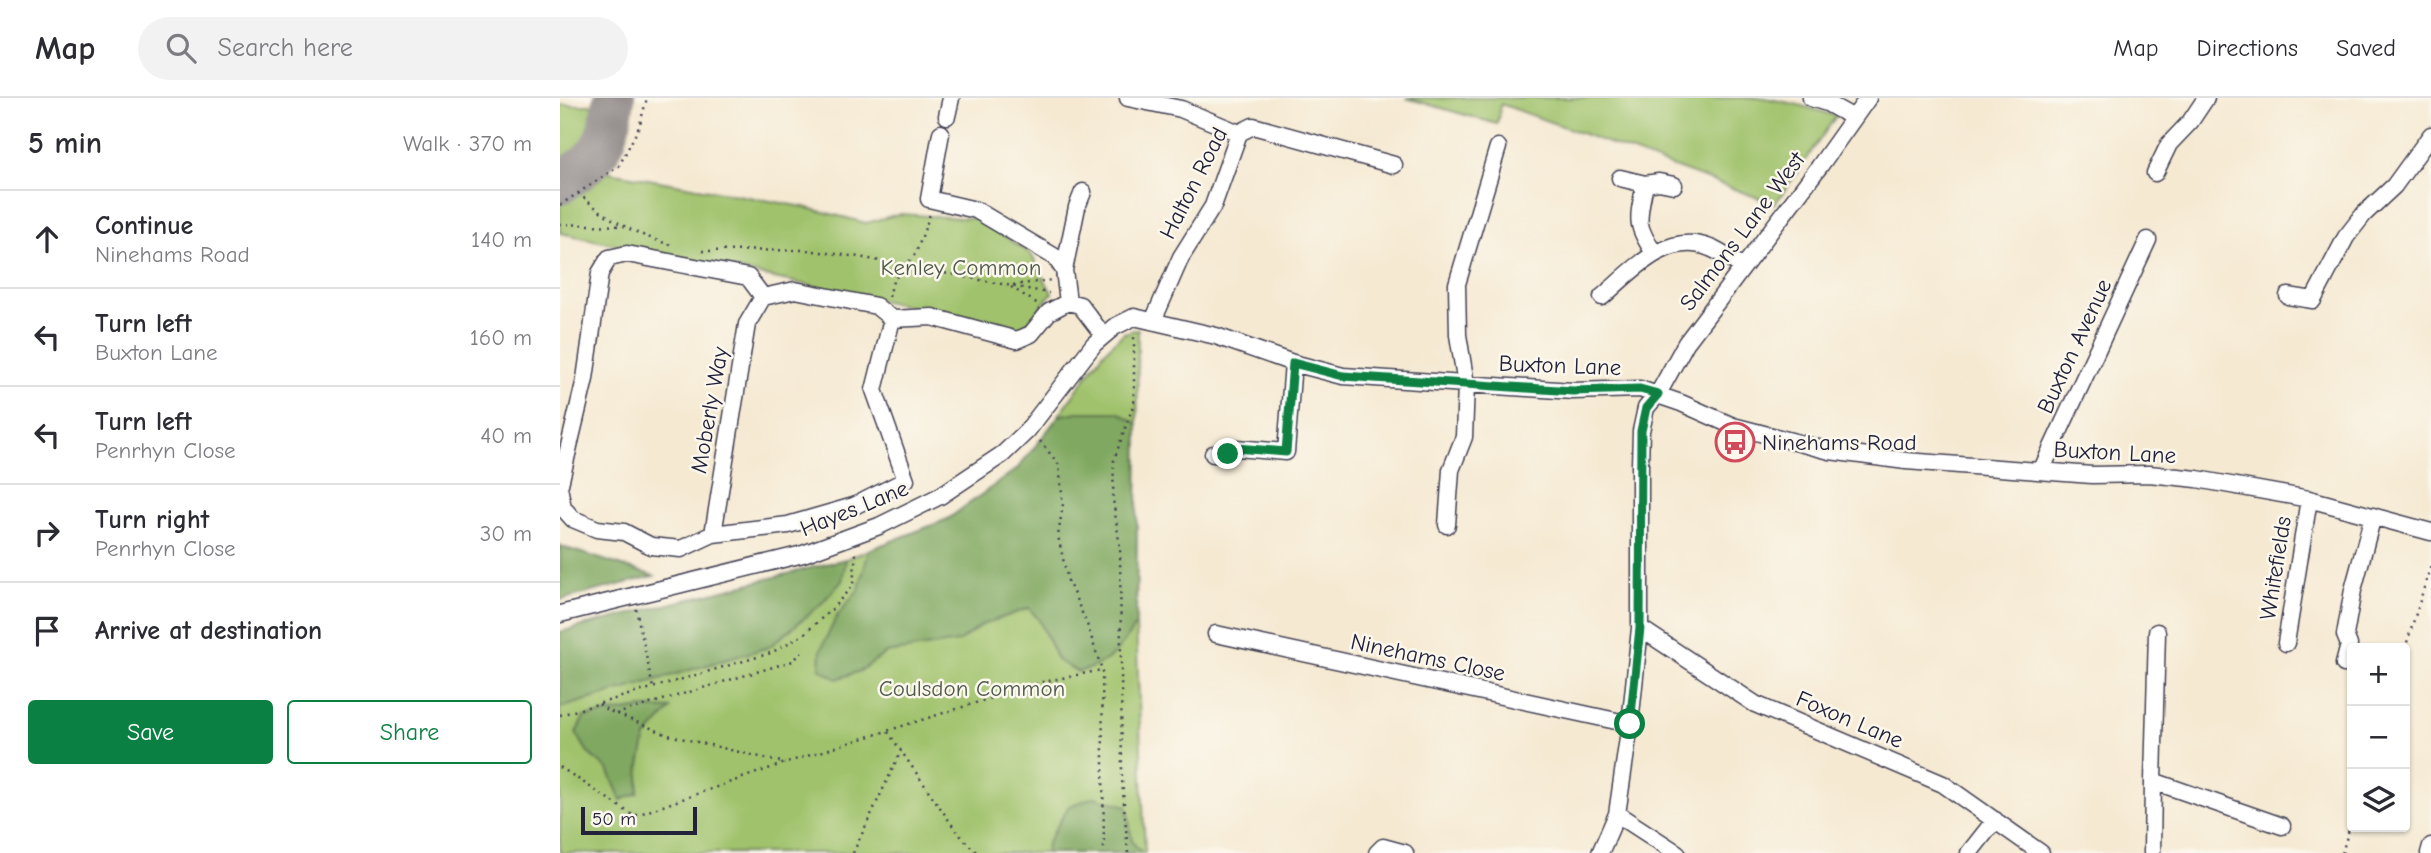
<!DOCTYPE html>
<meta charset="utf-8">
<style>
body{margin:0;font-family:"Comic Neue",sans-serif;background:#f2f2f3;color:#2b2b33}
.controls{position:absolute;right:21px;bottom:21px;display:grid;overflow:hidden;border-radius:7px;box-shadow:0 2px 5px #0004}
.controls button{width:63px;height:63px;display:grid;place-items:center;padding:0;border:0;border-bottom:2px solid #e1e1e2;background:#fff;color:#2b2b33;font:35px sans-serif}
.scale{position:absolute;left:21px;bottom:18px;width:116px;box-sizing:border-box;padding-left:7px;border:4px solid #22223b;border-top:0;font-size:19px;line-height:24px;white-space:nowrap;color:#22223b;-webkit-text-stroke:5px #fbf7ec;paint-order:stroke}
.stop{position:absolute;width:21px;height:21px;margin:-16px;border:5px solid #0b8043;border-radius:50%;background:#fff}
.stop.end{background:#0b8043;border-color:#fff;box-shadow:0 2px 7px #0008}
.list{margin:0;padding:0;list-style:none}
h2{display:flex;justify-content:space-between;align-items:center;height:91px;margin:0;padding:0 28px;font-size:30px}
h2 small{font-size:23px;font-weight:400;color:#7c7c81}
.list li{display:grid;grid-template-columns:46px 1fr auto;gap:21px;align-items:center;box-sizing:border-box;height:98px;padding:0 28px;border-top:2px solid #e1e1e2}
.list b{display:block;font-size:26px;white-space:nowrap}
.list p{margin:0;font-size:23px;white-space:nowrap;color:#7c7c81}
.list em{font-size:23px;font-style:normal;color:#7c7c81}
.actions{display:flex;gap:14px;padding:21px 28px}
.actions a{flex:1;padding:16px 0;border:2px solid #0b8043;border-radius:7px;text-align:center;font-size:24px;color:#0b8043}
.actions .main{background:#0b8043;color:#fff}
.icon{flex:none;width:38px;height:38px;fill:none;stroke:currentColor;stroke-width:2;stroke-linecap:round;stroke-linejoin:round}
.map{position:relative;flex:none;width:1871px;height:755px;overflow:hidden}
header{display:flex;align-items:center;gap:42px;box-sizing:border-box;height:98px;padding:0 35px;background:#fff;border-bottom:2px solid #e1e1e2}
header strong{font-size:33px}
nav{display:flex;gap:38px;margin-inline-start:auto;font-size:24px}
.search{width:490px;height:63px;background:#f2f2f3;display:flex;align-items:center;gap:18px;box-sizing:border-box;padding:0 24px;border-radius:38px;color:#7c7c81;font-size:26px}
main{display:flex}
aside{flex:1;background:#fff}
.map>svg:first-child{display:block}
.green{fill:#a0c26c;stroke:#617254;stroke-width:2}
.forest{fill:#80a860;stroke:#51654e;stroke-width:2}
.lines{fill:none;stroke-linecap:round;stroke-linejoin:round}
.taxiway{stroke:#8c8686;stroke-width:42}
.minor-casing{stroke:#424052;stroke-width:19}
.path{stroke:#424052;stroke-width:2.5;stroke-dasharray:2 5;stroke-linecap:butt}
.minor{stroke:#fff;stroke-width:16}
.route{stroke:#0b8043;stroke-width:9}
.labels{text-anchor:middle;stroke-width:5;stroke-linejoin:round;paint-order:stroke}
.street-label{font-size:23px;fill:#22223b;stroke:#fbf7ec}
.park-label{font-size:23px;fill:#4e5a4c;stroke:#fbf7ec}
.poi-label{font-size:23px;fill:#22223b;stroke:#fbf7ec;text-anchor:start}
</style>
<header>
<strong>Map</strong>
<div class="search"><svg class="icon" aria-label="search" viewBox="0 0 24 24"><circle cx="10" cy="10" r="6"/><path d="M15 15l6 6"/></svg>Search here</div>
<nav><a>Map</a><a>Directions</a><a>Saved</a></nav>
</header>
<main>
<aside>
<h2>5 min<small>Walk · 370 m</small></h2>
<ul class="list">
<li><svg class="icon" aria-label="ahead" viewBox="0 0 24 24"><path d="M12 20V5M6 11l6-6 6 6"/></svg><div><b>Continue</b><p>Ninehams Road</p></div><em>140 m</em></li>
<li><svg class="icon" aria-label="left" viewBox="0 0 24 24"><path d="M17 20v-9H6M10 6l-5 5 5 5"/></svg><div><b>Turn left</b><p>Buxton Lane</p></div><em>160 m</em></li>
<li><svg class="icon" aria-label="left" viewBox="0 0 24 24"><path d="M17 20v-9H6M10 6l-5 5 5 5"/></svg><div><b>Turn left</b><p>Penrhyn Close</p></div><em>40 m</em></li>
<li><svg class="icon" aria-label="right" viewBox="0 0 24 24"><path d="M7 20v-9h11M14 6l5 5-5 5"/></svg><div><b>Turn right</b><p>Penrhyn Close</p></div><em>30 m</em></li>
<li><svg class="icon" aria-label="arrive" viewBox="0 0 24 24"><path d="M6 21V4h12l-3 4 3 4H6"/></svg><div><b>Arrive at destination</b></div></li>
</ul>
<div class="actions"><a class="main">Save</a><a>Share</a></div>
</aside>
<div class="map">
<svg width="1871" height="755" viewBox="0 0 1871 755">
<rect width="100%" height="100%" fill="#fbf7ec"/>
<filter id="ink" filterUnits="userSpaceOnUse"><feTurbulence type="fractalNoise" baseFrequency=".0143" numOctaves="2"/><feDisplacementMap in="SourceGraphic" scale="14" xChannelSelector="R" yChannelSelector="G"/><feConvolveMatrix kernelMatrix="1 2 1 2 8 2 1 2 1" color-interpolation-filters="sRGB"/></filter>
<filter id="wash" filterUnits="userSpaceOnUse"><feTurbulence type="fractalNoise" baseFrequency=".00686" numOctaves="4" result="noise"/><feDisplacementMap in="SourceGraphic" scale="28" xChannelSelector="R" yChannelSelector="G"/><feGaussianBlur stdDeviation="1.57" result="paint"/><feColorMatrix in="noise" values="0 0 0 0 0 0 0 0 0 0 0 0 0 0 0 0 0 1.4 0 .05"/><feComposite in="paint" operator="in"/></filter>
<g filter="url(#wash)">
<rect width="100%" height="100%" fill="#f5e9d2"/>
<path class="green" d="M846,0H1205L1239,7L1276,18L1215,106L941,6L937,26Z
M0,7H37L29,50L0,70Z
M38,72L244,109L306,125L339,116L418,121L471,156L492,195L462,232L0,135V98Z
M578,231L576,526L585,755H0V534L286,461L388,421L458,370L480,344L544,254L564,235Z"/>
<path class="forest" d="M517,314H558L578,326L576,526C559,553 551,565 518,574L497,562L479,522L469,510L422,527L398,544L326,555L300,573L277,581L260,571L261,551L277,518L299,491L309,452L388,421L458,370L499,318Z
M0,447L3,449L94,478L0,502Z
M286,461L282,483L259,508L209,549L0,610V534Z
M83,610L111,611L86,639L80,667L78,695L61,702L48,671L29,656L16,635L24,619Z
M534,699L567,708L572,744L582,755H486L487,745L509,708Z"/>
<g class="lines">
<path class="taxiway" d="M0,86C40,60 48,47 54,0"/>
</g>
</g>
<g filter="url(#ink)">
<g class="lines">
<defs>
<path id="minor" d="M568,0L621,11L679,35
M1251,0L1267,5L1292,19
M387,18L391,0
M381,35L369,101L416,112L495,159L504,172L508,204
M1595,75L1609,46L1630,24L1646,0
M1060,80L1085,86L1099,84L1114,87
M1085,86C1078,121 1074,126 1095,156
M504,172L517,109L523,94
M1728,198L1753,202L1786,139L1804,116L1834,88L1871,37
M1042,199C1071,174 1107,132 1150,150C1161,154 1172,163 1183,169
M593,223L621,159L653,108L679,35L693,28L834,67
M653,356H668L676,350L726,354L733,265
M1481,373L1588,142
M0,386L25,281L40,175L49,160L67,156L188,179L203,199L235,192L316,208L332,221L372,219L457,242L471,236L489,214L508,204L520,207L543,237
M0,394L3,410L13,421L37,431L64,434L91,448L121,451L153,436L228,427L294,408L346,382L314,292L332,221
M887,427L891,372L904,339L906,286L898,237L897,186L938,49
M153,436L187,226L203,199
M0,516L243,456L319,428L380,398L443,356L467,333L534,246L554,229L574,219L656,238L733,265L783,278L1013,293L1080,291L1121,305L1173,328L1270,353L1346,363L1532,377L1589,376L1637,381L1749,401L1871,434
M1080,530L1195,606L1383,686L1481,755
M1597,534L1593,683L1722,728
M656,536L1070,626
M1726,545L1749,401
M1784,566L1789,547L1785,537L1793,492L1813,418
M1057,716L1117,755
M817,755L823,749L845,755
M1040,755L1057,716L1070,626L1080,530V367L1081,333L1086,310L1098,296L1126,245L1259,69L1308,0
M1409,755L1435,722
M1592,755L1593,683
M1869,755L1871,748"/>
</defs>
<use href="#minor" class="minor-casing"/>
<path class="path" d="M18,95C49,122 75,137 115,148
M0,107L59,68L79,29L87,0
M0,126L61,128
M142,153L246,152L299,159L489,195
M453,187L492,182
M451,189L478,206
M329,199L333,183L356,155L370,116
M480,343L499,367L503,406L498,438L508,483L527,526L542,572L544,755
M76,511L93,590
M1845,551L1871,467
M39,606L47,612L108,637L225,665
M56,616L233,563L242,554
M0,617L211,555L244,536L272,511L293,487L296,454
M328,634L397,734L417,755
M0,669L74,718L225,665L482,584L542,572
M293,755L341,653
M568,755L562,682L560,450L553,401L554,362L574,305V238
M1782,755L1792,721"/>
<use href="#minor" class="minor"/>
</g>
</g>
<g class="lines" filter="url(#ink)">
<path class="route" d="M668,356L676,350L726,354L733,265L783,278L1013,293L1080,291L1098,296L1086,310L1081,333L1080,530L1070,626"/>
</g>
<defs>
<symbol id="bus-ring" viewBox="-11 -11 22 22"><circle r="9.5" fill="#fbf7ec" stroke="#d1495b" stroke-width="1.5"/><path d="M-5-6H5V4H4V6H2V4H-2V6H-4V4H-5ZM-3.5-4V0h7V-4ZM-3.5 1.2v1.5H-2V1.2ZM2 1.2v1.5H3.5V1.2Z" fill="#d1495b"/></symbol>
</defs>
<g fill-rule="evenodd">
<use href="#bus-ring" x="1153" y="322" width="44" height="44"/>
</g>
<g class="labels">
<g class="street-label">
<text transform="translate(633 85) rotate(-63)" y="8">Halton Road</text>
<text transform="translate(1182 133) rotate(-53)" y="8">Salmons Lane West</text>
<text transform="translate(1514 248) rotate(-65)" y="8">Buxton Avenue</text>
<text transform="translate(1000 267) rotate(2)" y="8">Buxton Lane</text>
<text transform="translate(149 312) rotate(-80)" y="8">Moberly Way</text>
<text transform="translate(1555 354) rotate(3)" y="8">Buxton Lane</text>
<text transform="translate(294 410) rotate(-22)" y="8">Hayes Lane</text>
<text transform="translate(1715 470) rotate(-81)" y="8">Whitefields</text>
<text transform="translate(868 559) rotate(12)" y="8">Ninehams Close</text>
<text transform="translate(1290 621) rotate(23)" y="8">Foxon Lane</text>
</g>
<g class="park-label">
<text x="401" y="177">Kenley Common</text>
<text x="412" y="598">Coulsdon Common</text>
</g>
<g class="poi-label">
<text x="1202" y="352">Ninehams Road</text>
</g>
</g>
</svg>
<div class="controls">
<button>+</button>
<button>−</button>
<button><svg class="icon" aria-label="layers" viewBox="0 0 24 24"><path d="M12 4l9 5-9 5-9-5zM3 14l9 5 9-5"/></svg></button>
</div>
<div class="scale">50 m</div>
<div class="stop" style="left:1070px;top:626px"></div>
<div class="stop end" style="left:668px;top:356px"></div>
</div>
</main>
